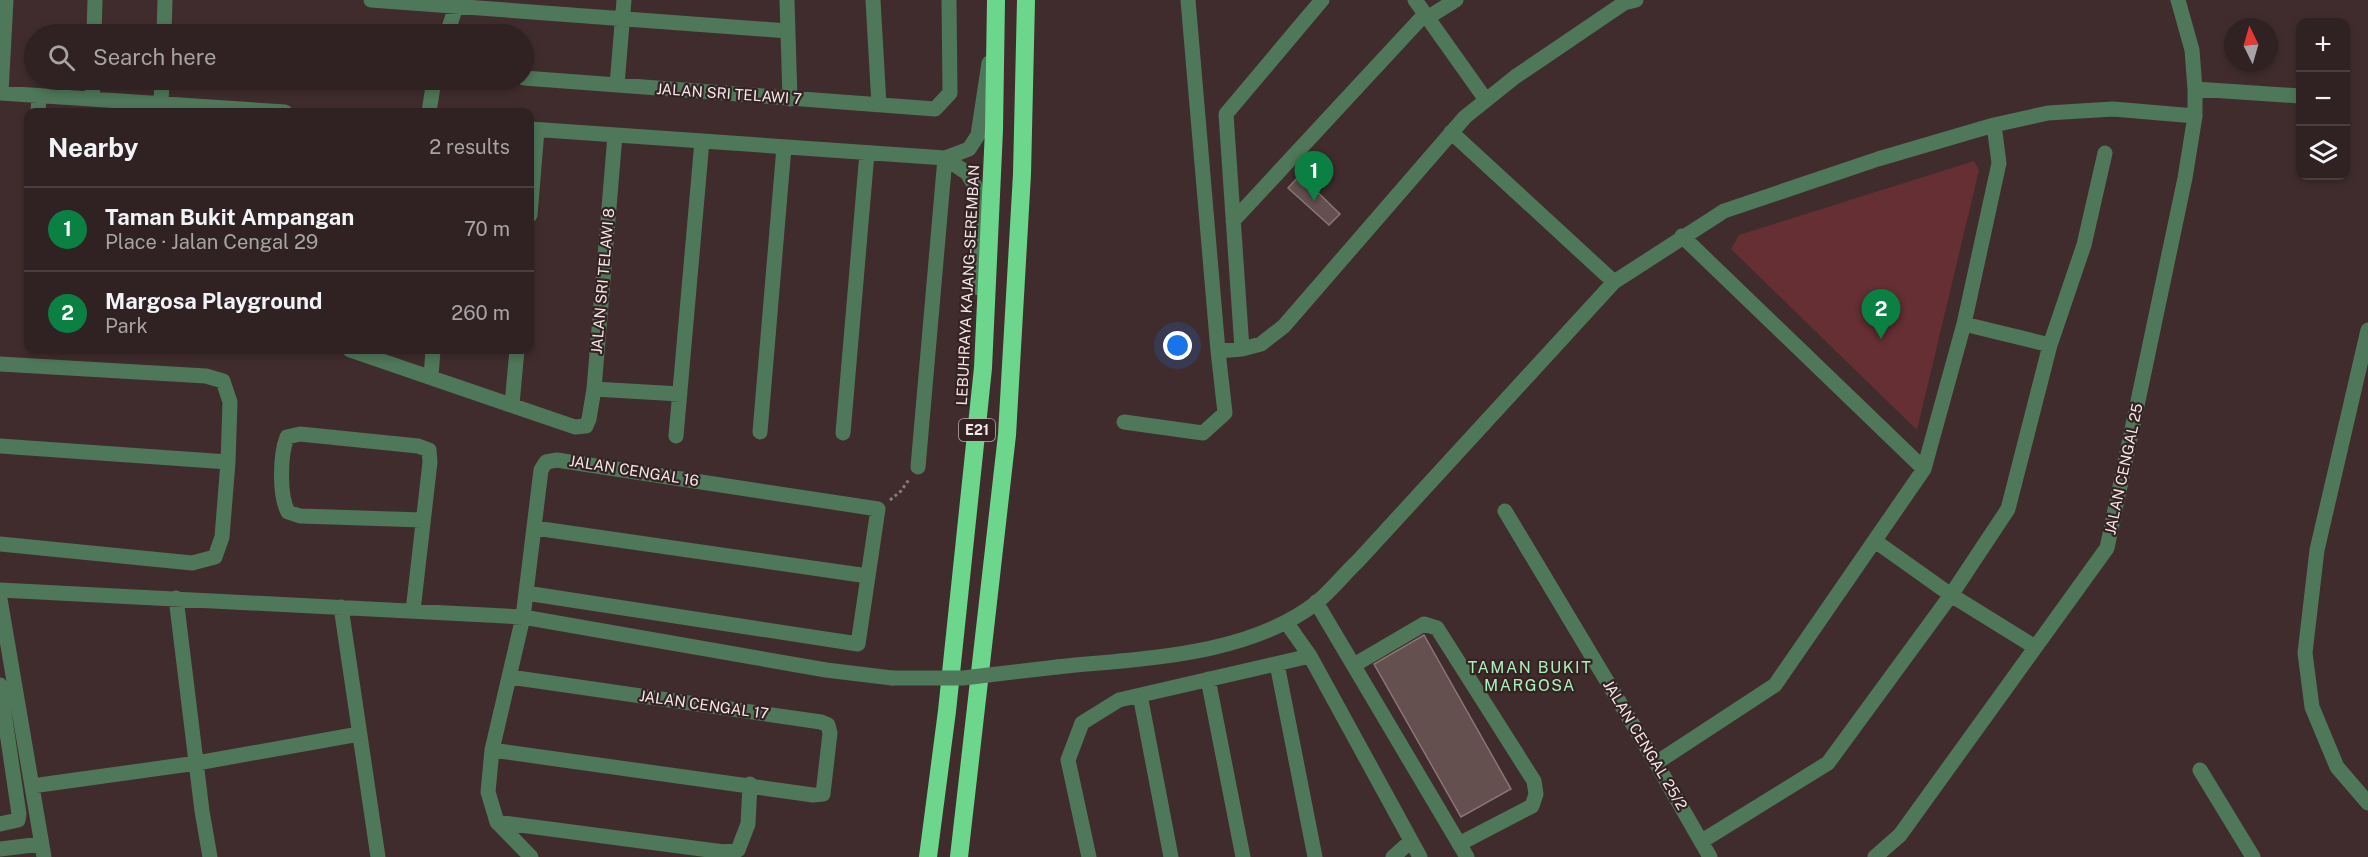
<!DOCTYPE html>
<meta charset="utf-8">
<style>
body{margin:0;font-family:"Public Sans",sans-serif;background:#38292a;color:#f1f3f6}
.controls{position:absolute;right:18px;top:18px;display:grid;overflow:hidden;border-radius:12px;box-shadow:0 3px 9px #0003}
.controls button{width:54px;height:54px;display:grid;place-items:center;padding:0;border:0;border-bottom:2px solid #4b3e40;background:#302122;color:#f1f3f6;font:30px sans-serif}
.compass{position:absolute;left:2224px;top:18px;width:54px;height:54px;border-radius:50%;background:#302122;box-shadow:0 3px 9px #0003;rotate:355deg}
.you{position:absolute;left:1178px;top:346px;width:21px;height:21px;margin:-15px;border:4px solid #fff;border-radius:50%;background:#1a73e8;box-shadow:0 0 0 9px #1a73e833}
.badge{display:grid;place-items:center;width:39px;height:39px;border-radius:50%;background:#0b8043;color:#fff;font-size:20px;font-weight:700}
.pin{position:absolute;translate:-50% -50px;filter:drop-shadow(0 2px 3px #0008)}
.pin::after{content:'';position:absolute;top:32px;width:21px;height:18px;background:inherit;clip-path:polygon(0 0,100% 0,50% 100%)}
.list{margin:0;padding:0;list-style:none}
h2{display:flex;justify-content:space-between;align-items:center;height:78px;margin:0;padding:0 24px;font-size:26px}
h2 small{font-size:20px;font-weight:400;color:#a8a3a5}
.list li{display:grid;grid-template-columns:39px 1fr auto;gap:18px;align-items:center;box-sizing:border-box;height:84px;padding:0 24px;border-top:2px solid #4b3e40}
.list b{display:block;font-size:22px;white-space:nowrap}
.list p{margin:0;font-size:20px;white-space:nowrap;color:#a8a3a5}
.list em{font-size:20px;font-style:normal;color:#a8a3a5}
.icon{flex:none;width:33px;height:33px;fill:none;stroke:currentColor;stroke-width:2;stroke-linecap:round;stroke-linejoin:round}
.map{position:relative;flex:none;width:2368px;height:857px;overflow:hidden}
.search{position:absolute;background:#302122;box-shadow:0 3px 9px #0003;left:24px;top:24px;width:510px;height:66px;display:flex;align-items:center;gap:15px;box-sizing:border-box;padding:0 21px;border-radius:33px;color:#a8a3a5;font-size:22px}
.panel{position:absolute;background:#302122;box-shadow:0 3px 9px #0003;left:24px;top:108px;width:510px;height:246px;border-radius:12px}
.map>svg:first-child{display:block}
.green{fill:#652f33}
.building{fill:#655050;stroke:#8c7575;stroke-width:1.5}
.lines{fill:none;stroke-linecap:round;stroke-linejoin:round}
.path{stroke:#8a797a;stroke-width:3;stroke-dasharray:3 3;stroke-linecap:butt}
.minor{stroke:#4f7759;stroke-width:15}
.highway{stroke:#6bd68c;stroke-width:18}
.minor-bridge{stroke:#4f7759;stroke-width:15}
.labels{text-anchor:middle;stroke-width:4.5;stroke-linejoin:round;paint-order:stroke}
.shield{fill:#352223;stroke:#bbacac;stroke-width:1.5}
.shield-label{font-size:14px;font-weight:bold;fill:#f4e7e7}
.street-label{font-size:15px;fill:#f4e7e7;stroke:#352223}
.neighbourhood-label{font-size:16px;letter-spacing:1.5px;fill:#acf1bd;stroke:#352223}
</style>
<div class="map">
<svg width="2368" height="857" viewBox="0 0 2368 857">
<rect width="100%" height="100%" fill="#402c2d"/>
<path class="green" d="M1974,161L1979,170L1917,430L1731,249L1739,235Z"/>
<path class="building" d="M1300,175L1340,214L1329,225L1288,188Z
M1424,635L1511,789L1461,817L1374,664Z"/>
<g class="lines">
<path class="path" d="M890,500L901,491L910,478"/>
<path class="minor" d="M371,0L788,31
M787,0L790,99
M873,0L879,105
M1188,0L1218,351L1242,349L1261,344L1284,326L1465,117L1515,77L1624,3L1636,0
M1415,0L1486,100
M1427,18L1456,0
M94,34L95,0
M164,34L165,0
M447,34L458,0
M524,78L935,109L950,93L949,0
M617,85L624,0
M2195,89L2300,96
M0,93L285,112
M1,93L6,0
M92,99L93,80
M161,104L162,80
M38,112L39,96
M429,112L434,80
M530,129L945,158L969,149L978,135L989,63
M1451,132L1614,282
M945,158L967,173L975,186L979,288
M530,215L537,130
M1233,221L1425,14
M1682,236L1924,469
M2368,330L2317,550L2305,653L2312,707L2337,767L2368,803
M2050,345L2084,245L2105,153
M1242,349L1226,114L1322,0
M350,350L575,427L586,426L589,419L594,389L615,135
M0,364L206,376L223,381L230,402L228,462L222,537L215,557L192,563L0,544
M431,377L433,350
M594,389L680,394
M512,404L517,350
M1124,422L1203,433L1225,413L1218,351
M760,432L784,147
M843,433L867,153
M676,436L702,141
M0,446L228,462
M918,467L945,158
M1505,511L1656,763L1710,857
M535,528L868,576
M1875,541L1951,595L2035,647
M0,590L523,617L826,670L892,678
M526,593L858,644L878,509L557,460L546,462L541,470L523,617L492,750L488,792L497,822L531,857
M176,598L202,811L210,857
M0,599L44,857
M1316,602L1467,857
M341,607L378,857
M413,611L430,462L429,450L418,446L300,434L287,437C280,455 279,495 288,512L300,516L423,520
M1286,622L1310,656L1420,857
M1277,664L1315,857
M1354,665L1424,624L1437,628L1534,781L1536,794L1532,806L1459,844
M1057,667C1141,658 1246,657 1316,603C1331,591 1344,574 1358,561L1614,282L1724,211L1878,159L1994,125L2048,113L2113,109L2195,116
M1208,679L1243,857
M0,685L19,814L18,820L0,824
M1140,695L1171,857
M492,750L813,795L823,794L830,733L828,725L821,722L510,677
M1656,763L1775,685L1924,469L1964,324L1999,163L1994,125
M2200,770L2253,857
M32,786L197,763L359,734
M497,822L724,852L738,850L748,824L750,784
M1702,841L1828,763L1951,595L2008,509L2050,345L1964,324
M0,849L41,844
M1089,857L1068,760L1082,723L1119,700L1310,656
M1393,857L1411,841
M1875,857L1900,835L2107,548L2185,178L2195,116V89L2192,50L2178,0"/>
<path class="highway" d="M928,857L947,711L983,368L994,130L996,0
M959,857L1007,435L1022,174L1026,0"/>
<path class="minor-bridge" d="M892,678H963L1057,667"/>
</g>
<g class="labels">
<rect class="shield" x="959" y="419" width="36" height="22" rx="4.5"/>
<g class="shield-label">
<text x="977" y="435">E21</text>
</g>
<g class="street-label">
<text transform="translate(729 94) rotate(4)" y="5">JALAN SRI TELAWI 7</text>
<text transform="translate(603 281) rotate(-85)" y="5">JALAN SRI TELAWI 8</text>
<text transform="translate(968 285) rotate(-87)" y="5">LEBUHRAYA KAJANG-SEREMBAN</text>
<text transform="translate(2124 469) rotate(-78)" y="5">JALAN CENGAL 25</text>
<text transform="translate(634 471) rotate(9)" y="5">JALAN CENGAL 16</text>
<text transform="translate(704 705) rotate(8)" y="5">JALAN CENGAL 17</text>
<text transform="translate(1645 745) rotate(59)" y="5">JALAN CENGAL 25/2</text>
</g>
<g class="neighbourhood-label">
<text x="1530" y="673">TAMAN BUKIT<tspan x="1530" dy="18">MARGOSA</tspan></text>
</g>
</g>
</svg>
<div class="controls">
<button>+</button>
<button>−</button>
<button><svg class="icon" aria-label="layers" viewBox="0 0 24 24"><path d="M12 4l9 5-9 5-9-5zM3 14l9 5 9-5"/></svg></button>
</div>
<svg class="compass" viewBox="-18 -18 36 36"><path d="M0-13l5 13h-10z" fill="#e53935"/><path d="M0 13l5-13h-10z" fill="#a8a3a5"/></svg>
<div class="you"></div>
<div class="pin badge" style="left:1314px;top:201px">1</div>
<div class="pin badge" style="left:1881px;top:339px">2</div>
<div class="search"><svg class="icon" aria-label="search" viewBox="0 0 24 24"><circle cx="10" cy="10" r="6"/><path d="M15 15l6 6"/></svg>Search here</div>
<section class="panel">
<h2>Nearby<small>2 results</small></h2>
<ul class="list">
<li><span class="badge">1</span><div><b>Taman Bukit Ampangan</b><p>Place · Jalan Cengal 29</p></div><em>70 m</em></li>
<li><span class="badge">2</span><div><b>Margosa Playground</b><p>Park</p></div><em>260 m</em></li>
</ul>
</section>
</div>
